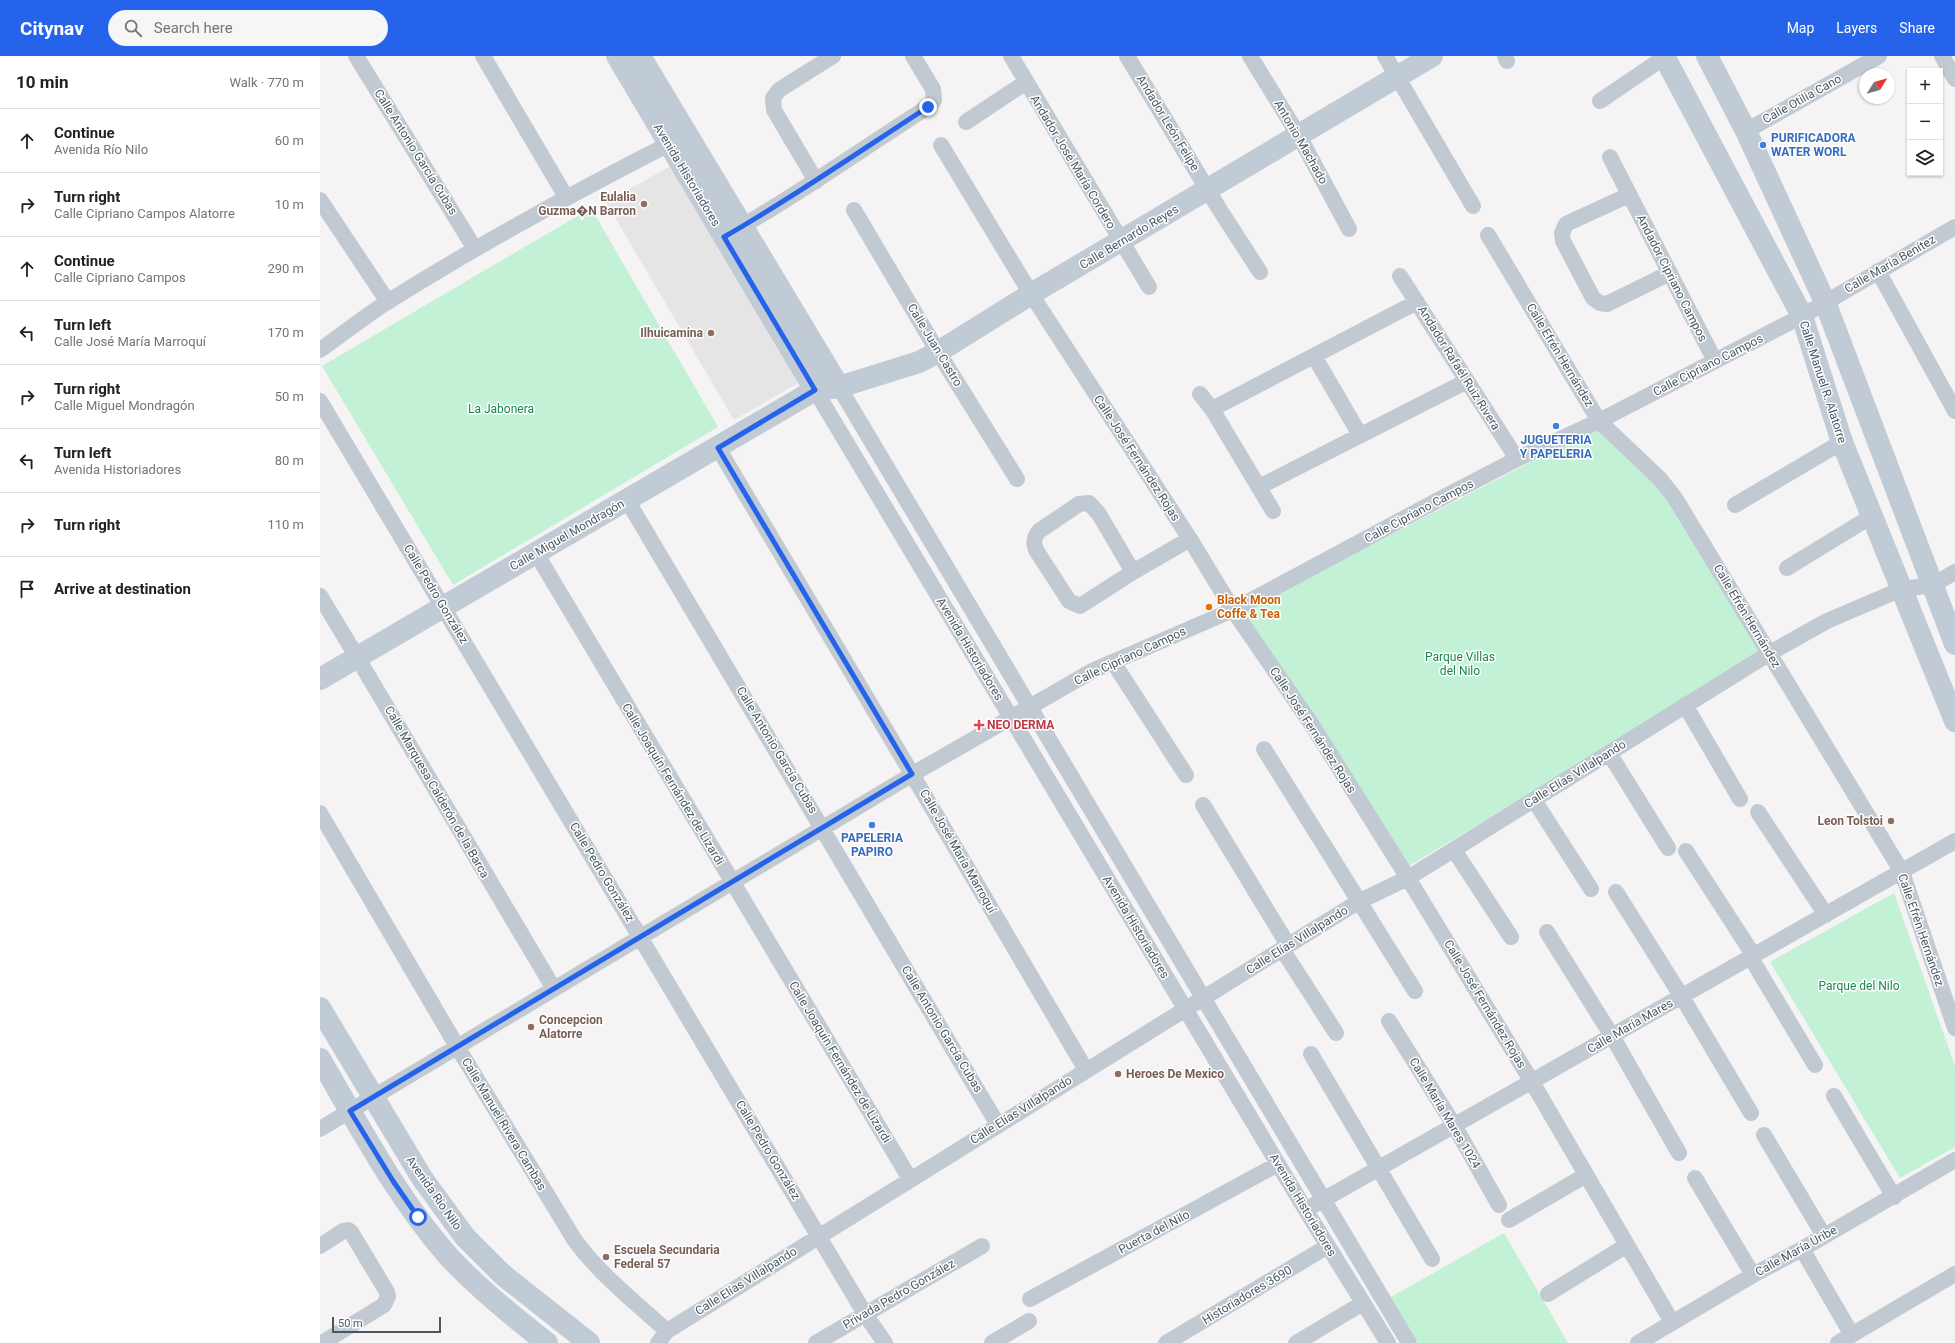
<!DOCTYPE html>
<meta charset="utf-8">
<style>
body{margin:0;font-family:Roboto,sans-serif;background:#f6f6f6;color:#202124}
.controls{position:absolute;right:12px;top:12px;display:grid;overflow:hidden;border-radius:0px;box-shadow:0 1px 3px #0004}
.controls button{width:36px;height:36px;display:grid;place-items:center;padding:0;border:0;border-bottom:1px solid #e0e0e0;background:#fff;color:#202124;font:20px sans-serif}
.compass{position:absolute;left:1539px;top:12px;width:36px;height:36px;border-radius:50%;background:#fff;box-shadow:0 1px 3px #0004;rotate:53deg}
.scale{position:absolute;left:12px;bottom:10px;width:109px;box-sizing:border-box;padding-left:4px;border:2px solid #4a5661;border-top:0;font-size:11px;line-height:14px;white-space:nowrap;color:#4a5661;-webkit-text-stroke:3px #fff;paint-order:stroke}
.stop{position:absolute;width:12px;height:12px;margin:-9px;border:3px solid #2563eb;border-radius:50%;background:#fff}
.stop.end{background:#2563eb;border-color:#fff;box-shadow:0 1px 4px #0008}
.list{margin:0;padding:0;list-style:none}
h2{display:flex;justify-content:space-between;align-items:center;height:52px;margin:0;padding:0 16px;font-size:17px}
h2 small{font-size:13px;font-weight:400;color:#757577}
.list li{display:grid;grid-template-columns:26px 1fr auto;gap:12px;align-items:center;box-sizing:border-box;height:64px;padding:0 16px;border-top:1px solid #e0e0e0}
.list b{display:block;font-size:15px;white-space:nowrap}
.list p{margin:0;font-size:13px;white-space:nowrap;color:#757577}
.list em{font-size:13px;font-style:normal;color:#757577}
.icon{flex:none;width:22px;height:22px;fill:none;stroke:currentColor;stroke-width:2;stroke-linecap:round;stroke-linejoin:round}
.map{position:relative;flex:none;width:1635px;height:1287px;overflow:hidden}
header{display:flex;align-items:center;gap:24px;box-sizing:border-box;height:56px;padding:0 20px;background:#2563eb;color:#fff}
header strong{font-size:19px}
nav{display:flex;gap:22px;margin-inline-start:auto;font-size:14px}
.search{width:280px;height:36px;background:#f6f6f6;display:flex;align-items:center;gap:10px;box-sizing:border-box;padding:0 14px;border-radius:22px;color:#757577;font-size:15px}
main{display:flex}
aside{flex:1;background:#fff}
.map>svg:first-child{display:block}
.education{fill:#e6e4e5}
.green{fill:#c3f1d5}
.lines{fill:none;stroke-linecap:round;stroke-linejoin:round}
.street{stroke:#c1cad2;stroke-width:16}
.secondary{stroke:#c1cbd6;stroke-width:22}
.route{stroke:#2563eb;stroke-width:5}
.shop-dot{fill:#3f7fe0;stroke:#fff;stroke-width:1.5}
.education-dot{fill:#8d6e63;stroke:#fff;stroke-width:1.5}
.food-dot{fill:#e8710a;stroke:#fff;stroke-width:1.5}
.health-dot{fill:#e0444e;stroke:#fff;stroke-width:1.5}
.labels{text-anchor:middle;stroke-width:3;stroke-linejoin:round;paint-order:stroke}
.street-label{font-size:12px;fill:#4a5661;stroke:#fff}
.shop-label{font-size:12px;font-weight:bold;fill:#366cbe;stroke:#fff}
.education-label{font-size:12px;font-weight:bold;fill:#785e54;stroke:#fff;text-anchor:end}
.park-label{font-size:12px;fill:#17864f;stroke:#fff}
.food-label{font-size:12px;font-weight:bold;fill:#c56008;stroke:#fff;text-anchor:start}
.health-label{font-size:12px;font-weight:bold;fill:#be3a42;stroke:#fff;text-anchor:start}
</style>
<header>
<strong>Citynav</strong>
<div class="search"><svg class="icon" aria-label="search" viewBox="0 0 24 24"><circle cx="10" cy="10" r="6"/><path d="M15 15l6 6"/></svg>Search here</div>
<nav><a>Map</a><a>Layers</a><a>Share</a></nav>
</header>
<main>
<aside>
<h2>10 min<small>Walk · 770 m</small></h2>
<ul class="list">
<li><svg class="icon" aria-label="ahead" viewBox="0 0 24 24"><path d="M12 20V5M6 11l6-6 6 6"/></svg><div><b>Continue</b><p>Avenida Río Nilo</p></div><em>60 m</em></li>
<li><svg class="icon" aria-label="right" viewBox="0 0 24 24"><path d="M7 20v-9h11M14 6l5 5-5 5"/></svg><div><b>Turn right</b><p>Calle Cipriano Campos Alatorre</p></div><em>10 m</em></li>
<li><svg class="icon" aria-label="ahead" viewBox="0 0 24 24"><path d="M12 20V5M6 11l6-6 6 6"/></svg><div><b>Continue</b><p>Calle Cipriano Campos</p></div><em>290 m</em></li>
<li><svg class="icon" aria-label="left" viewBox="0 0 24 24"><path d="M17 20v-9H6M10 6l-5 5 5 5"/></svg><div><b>Turn left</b><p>Calle José María Marroquí</p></div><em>170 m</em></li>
<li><svg class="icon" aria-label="right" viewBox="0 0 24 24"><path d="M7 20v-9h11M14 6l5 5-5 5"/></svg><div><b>Turn right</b><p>Calle Miguel Mondragón</p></div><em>50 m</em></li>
<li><svg class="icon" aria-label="left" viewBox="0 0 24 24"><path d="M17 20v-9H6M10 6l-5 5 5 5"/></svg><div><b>Turn left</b><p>Avenida Historiadores</p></div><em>80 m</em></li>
<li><svg class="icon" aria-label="right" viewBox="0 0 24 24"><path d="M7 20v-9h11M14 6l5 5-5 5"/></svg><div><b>Turn right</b></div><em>110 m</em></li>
<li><svg class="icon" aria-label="arrive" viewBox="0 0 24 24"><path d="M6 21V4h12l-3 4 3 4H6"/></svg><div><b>Arrive at destination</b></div></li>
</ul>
</aside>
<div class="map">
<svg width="1635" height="1287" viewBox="0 0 1635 1287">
<rect width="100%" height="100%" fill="#f5f3f3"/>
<path class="education" d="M356,107L485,323L414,364L286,146Z"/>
<path class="green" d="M271,152L398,371L133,529L2,310Z
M1278,371L1346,431L1446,596L1089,810L922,556Z
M1574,837L1635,1010V1091L1580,1122L1450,906Z
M1184,1177L1248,1287H1098L1071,1241Z"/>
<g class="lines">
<path class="street" d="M36,0L155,193
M163,0L246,141
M691,0L829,231
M807,0L898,151L940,216
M930,0L979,80L1029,173
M1065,0L1153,150
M1185,0L1187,5
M1622,0L1635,23
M1280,45L1345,1
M646,66L706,26
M1426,75L1559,0
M621,89L711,238L870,483L913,554L992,669L1088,822L1212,1026L1352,1266
M1290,101L1395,305
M496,125L454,54L453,42L459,34L513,0
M1309,139L1246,168L1242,177L1243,185L1273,242L1280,247L1287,248L1350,217
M0,144L68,246
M534,154L618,296L697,423
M414,175C481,137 543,92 608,51L614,44L613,33L593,0
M1168,179L1279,365L1340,423L1355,442L1582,816L1635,972
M1558,215L1635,355
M1080,220L1197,403
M0,294C23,278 45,260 69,245C160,188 253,137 349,88
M994,300L1040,379
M519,331C710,649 898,969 1089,1287
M495,334L985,1153L1068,1287
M880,338L892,353L953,455
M0,345L545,1258L565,1287
M892,353L1097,246
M398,392L592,718L766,1014
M939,431L1147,325
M307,444L678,1069
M1415,449L1522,386
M216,497L590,1123
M1467,512L1552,460
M813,516L779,458L769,447L759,448L719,475C714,481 713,486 716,494L749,545L760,550L813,516L870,483
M0,540L37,601L234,933
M793,606L866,719
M1365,649L1420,743
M944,693L1095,935
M1289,697L1348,792
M1214,744L1271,833
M883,749L968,889
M1438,756L1506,859
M0,757L138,992L254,1183C279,1218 315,1246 347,1275
M1134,794L1191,881
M1366,795L1434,900
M1296,836L1362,941L1431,1057
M1227,876L1292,980L1359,1097
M962,893L1016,977
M1431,902L1495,1009
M1069,965L1134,1069L1179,1149
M991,998L1112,1203
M1514,1040L1574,1141
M0,1073L598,715L774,614L913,554L1120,443L1197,403L1279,365L1482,260L1635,171
M1444,1079L1504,1180
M1375,1122L1433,1219
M994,1149L1635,785
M1189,1164L1266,1119
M0,1190L23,1175L28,1174L31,1176L67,1236L68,1240L64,1249L2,1287
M1482,1193L1532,1279
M1228,1238L1307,1189
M710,1243L958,1108
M338,1287L347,1275L1038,846L1088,822L1450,597L1507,565L1582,533L1613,529L1635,516
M496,1287L662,1190
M672,1287L709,1265
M846,1287L1008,1190
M976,1287L1043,1247
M1318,1287L1433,1219L1482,1193L1635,1104
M1518,1287L1635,1218"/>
<path class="secondary" d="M297,0L495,334
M320,0L519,331
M1344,0L1482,260L1522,386L1635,665
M1387,0L1426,75L1505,246L1635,588
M0,623L495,334L519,331L599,306L618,296L711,238L1112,0
M0,952L102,1122L145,1181L183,1219L269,1287
M0,1003C40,1071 77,1142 129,1201C159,1233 192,1260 227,1287"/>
</g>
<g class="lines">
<path class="route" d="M98,1161L73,1125L30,1055L592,718L398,392L495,334L404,181C474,141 540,95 608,51"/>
</g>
<g class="shop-dot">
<circle cx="1443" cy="89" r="4"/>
<circle cx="1236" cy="370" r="4"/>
<circle cx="552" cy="769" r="4"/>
</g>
<g class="education-dot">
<circle cx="324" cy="148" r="4"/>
<circle cx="391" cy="277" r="4"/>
<circle cx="1571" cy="765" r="4"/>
<circle cx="211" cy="971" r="4"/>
<circle cx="798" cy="1018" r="4"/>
<circle cx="286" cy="1201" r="4"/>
</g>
<circle class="food-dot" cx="889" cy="551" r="4"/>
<path class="health-dot" d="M657 663h4v4h4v4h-4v4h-4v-4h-4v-4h4z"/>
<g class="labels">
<g class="street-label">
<text transform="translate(1482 43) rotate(-29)" y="4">Calle Otilia Cano</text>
<text transform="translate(848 67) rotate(59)" y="4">Andador León Felipe</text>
<text transform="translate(981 86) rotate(60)" y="4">Antonio Machado</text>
<text transform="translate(96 96) rotate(58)" y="4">Calle Antonio García Cubas</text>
<text transform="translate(753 106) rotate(59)" y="4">Andador José María Cordero</text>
<text transform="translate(367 119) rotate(59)" y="4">Avenida Historiadores</text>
<text transform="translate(809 181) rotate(-31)" y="4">Calle Bernardo Reyes</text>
<text transform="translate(1570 208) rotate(-30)" y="4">Calle María Benítez</text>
<text transform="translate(1352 222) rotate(63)" y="4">Andador Cipriano Campos</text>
<text transform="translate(615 289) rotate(59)" y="4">Calle Juan Castro</text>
<text transform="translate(1240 299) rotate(59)" y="4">Calle Efrén Hernández</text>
<text transform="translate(1388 309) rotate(-27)" y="4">Calle Cipriano Campos</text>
<text transform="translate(1139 312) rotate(58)" y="4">Andador Rafaél Ruiz Rivera</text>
<text transform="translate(1503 326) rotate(72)" y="4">Calle Manuel R. Alatorre</text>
<text transform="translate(817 402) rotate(57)" y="4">Calle José Fernández Rojas</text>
<text transform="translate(1099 455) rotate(-28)" y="4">Calle Cipriano Campos</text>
<text transform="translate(247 479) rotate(-30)" y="4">Calle Miguel Mondragón</text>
<text transform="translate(116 538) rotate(59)" y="4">Calle Pedro González</text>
<text transform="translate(1427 560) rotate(59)" y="4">Calle Efrén Hernández</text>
<text transform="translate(650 593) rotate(59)" y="4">Avenida Historiadores</text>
<text transform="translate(810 600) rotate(-25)" y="4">Calle Cipriano Campos</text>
<text transform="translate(993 674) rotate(57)" y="4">Calle José Fernández Rojas</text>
<text transform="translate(457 694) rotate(59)" y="4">Calle Antonio García Cubas</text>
<text transform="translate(1255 718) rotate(-32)" y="4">Calle Elías Villalpando</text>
<text transform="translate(353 728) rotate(59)" y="4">Calle Joaquín Fernández de Lizardi</text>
<text transform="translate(117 736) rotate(60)" y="4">Calle Marquesa Calderón de la Barca</text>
<text transform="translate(638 795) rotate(60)" y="4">Calle José María Marroquí</text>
<text transform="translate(282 816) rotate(59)" y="4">Calle Pedro González</text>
<text transform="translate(816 871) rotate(59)" y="4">Avenida Historiadores</text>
<text transform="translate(1601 874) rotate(71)" y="4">Calle Efrén Hernández</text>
<text transform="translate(977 884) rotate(-32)" y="4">Calle Elías Villalpando</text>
<text transform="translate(1165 948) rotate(59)" y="4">Calle José Fernández Rojas</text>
<text transform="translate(1310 970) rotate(-30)" y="4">Calle María Mares</text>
<text transform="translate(622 973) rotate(59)" y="4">Calle Antonio García Cubas</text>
<text transform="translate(520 1006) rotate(59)" y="4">Calle Joaquín Fernández de Lizardi</text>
<text transform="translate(701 1054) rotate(-32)" y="4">Calle Elías Villalpando</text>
<text transform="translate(1125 1057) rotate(59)" y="4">Calle María Mares 1024</text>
<text transform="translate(184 1068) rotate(59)" y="4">Calle Manuel Rivera Cambas</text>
<text transform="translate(448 1094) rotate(59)" y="4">Calle Pedro González</text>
<text transform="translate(114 1137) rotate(55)" y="4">Avenida Río Nilo</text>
<text transform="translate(983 1149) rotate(59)" y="4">Avenida Historiadores</text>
<text transform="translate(834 1176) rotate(-28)" y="4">Puerta del Nilo</text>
<text transform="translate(1476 1195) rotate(-29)" y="4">Calle María Uribe</text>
<text transform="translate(426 1225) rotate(-32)" y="4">Calle Elías Villalpando</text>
<text transform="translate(579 1238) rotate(-30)" y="4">Privada Pedro González</text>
<text transform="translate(927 1239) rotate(-31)" y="4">Historiadores 3690</text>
</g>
<g class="shop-label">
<text x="1451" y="86" text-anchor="start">PURIFICADORA<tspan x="1451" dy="14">WATER WORL</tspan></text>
<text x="1236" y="388">JUGUETERIA<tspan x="1236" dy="14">Y PAPELERIA</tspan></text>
<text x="552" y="786">PAPELERIA<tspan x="552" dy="14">PAPIRO</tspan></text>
</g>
<g class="education-label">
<text x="316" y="145">Eulalia<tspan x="316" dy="14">Guzma�N Barron</tspan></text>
<text x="383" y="281">Ilhuicamina</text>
<text x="1563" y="769">Leon Tolstoi</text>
<text x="219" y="968" text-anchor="start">Concepcion<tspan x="219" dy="14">Alatorre</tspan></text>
<text x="806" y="1022" text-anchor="start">Heroes De Mexico</text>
<text x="294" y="1198" text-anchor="start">Escuela Secundaria<tspan x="294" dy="14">Federal 57</tspan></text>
</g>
<g class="park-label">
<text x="181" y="357">La Jabonera</text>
<text x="1140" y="605">Parque Villas<tspan x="1140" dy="14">del Nilo</tspan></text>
<text x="1539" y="934">Parque del Nilo</text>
</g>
<g class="food-label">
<text x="897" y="548">Black Moon<tspan x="897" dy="14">Coffe &amp; Tea</tspan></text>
</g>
<g class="health-label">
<text x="667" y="673">NEO DERMA</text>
</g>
</g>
</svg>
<div class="controls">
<button>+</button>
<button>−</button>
<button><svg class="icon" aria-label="layers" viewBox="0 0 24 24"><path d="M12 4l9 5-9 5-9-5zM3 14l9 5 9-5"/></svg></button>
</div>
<svg class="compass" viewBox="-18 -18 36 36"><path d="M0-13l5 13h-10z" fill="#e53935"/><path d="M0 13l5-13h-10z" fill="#757577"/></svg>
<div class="scale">50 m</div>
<div class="stop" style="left:98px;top:1161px"></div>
<div class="stop end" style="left:608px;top:51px"></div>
</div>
</main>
